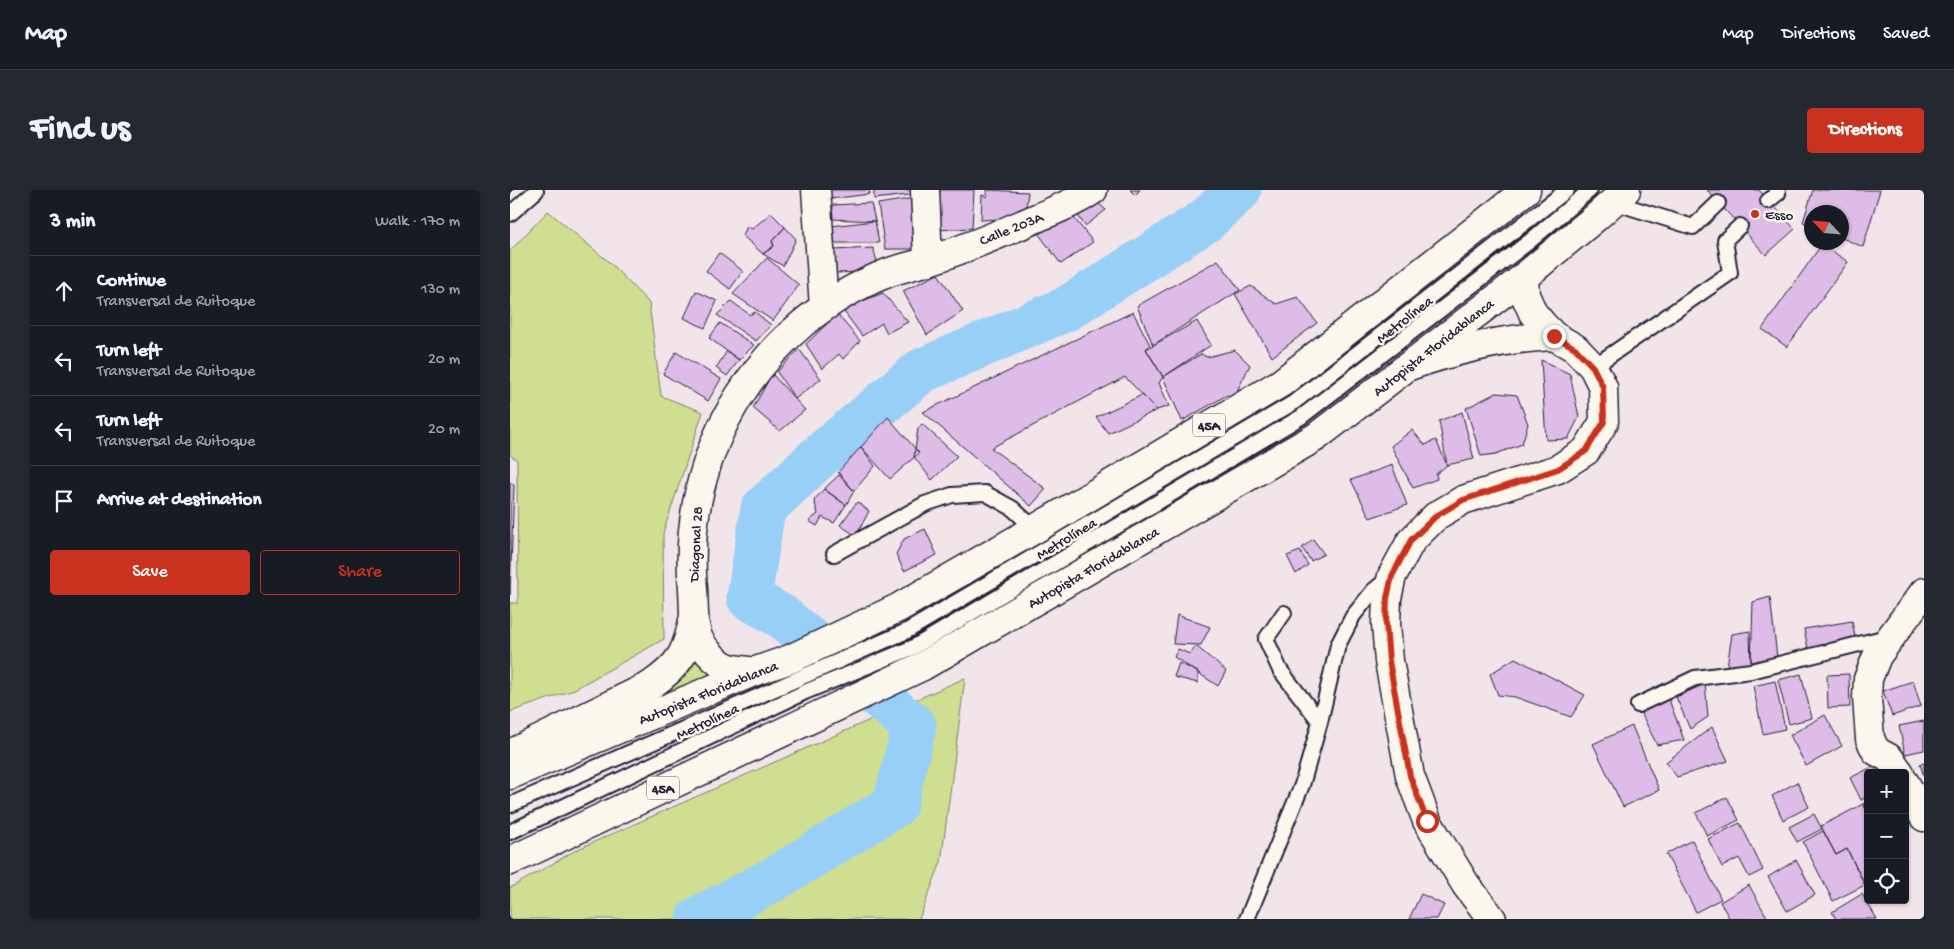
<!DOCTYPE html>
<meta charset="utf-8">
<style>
body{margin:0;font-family:"Gochi Hand",sans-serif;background:#242831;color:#f1f3f6}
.controls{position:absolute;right:15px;bottom:15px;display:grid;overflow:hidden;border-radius:5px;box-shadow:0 1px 4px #0004}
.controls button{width:45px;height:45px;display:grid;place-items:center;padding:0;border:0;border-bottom:1px solid #363941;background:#171b24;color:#f1f3f6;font:25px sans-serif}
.compass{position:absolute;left:1294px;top:15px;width:45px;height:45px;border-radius:50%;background:#171b24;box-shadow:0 1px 4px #0004;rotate:296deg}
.stop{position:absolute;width:15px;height:15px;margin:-11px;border:4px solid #c8321e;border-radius:50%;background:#fff}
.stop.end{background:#c8321e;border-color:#fff;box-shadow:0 1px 5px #0008}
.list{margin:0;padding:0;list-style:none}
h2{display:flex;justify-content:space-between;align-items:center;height:65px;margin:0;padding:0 20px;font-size:21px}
h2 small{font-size:16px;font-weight:400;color:#9ea1a6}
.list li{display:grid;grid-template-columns:32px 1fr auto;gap:15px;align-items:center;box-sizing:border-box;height:70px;padding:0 20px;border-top:1px solid #363941}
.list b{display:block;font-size:19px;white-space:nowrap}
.list p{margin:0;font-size:16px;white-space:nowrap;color:#9ea1a6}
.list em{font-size:16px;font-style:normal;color:#9ea1a6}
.actions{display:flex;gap:10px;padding:15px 20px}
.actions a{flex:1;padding:11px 0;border:1px solid #c8321e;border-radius:5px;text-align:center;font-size:18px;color:#c8321e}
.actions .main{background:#c8321e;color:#fff}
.icon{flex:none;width:28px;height:28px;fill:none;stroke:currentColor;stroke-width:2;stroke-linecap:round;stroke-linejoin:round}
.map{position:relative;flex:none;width:1414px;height:729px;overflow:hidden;border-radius:5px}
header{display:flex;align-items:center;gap:30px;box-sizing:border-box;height:70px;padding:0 25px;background:#171b24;border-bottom:1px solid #363941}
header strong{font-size:24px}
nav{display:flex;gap:28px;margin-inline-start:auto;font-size:18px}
.intro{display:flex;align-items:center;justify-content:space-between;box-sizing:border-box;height:120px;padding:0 30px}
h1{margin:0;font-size:35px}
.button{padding:12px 22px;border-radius:5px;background:#c8321e;color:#fff;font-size:18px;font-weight:700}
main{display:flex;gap:30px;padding:0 30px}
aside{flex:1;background:#171b24;border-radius:5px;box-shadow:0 1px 4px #0004}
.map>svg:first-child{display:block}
.green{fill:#d0de91;stroke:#798066}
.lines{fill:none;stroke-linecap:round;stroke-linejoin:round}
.river{stroke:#98cff7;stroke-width:45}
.building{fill:#debce7;stroke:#22223b}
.lane-casing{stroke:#22223b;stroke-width:18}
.street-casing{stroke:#22223b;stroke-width:31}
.secondary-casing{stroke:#22223b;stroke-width:31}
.highway-casing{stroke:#22223b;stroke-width:31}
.lane{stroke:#fbf7ec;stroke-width:14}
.street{stroke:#fbf7ec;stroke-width:28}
.secondary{stroke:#fbf7ec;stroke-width:28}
.highway{stroke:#fbf7ec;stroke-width:28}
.route{stroke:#c8321e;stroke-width:6}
.poi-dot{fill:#c8321e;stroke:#fbf7ec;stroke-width:2}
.labels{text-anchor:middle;stroke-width:5;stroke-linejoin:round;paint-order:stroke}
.shield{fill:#fbf7ec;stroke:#636270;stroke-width:1}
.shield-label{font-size:14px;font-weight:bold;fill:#22223b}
.poi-label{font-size:15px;fill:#22223b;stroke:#fbf7ec;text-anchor:start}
.street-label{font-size:15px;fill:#22223b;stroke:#fbf7ec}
</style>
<header>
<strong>Map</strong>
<nav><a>Map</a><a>Directions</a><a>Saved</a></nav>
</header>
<div class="intro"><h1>Find us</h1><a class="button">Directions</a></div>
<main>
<aside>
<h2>3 min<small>Walk · 170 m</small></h2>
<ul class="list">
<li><svg class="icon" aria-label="ahead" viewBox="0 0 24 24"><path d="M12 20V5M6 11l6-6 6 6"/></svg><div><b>Continue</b><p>Transversal de Ruitoque</p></div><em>130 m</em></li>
<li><svg class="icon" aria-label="left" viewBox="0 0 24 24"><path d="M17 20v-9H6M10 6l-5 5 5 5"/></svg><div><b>Turn left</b><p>Transversal de Ruitoque</p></div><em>20 m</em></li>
<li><svg class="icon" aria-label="left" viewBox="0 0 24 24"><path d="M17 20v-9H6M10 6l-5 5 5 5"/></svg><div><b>Turn left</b><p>Transversal de Ruitoque</p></div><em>20 m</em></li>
<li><svg class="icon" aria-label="arrive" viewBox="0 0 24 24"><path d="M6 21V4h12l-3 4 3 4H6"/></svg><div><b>Arrive at destination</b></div></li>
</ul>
<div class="actions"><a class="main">Save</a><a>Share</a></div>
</aside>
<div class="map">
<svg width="1414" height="729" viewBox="0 0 1414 729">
<rect width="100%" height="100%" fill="#f2e5ea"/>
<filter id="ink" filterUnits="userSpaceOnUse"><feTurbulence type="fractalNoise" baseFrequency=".02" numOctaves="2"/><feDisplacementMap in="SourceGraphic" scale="10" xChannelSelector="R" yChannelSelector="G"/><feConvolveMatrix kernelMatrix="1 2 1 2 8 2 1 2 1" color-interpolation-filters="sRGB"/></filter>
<g filter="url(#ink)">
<path class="green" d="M38,21L99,72L139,113L151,206L193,222L153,343L154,449L61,501L0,522V413H8L7,270L0,265V61Z
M185,462L207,482L72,541L151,502L179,482Z
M455,488L431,672L409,729H0V698L68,659Z"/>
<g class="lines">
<path class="river" d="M188,729L266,688L385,615L404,536L271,426L239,408L253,319L311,265L411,181L556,119L695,31L729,0"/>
</g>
<path class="building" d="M320,0H359L360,4L320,9Z
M364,0H407L408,4L364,9Z
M430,0H464L462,38L427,40Z
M477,0L518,2L515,28L471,30L472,5L477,7Z
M620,0H630L625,5Z
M1197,0H1249L1285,39L1256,65Z
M1303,0H1370L1353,57L1332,48V22H1302V36L1293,32Z
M405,8L410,59H375L368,14Z
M585,10L596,20L575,36L567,24Z
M361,13L365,31L322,29L323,15Z
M261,23L275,37L262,51L264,56L253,64L233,46L237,36L242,39Z
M560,23L583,52L551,74L528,43Z
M365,31L369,53H325L321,36Z
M275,37L286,49L273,76L253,64L264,56L262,51Z
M1312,54L1338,72L1277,157L1252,139Z
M363,58L370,81L326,83L324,60Z
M209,63L233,81L220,99L196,81Z
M257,68L289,95L263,131L223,104Z
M708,70L730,100L643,155L627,116Z
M428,84L453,121L417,145L393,101Z
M741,96L766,114L788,107L807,133L762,167L725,104Z
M186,101L207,111L195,138L174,128Z
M373,103L398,132L377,143L372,133L352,146L332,119Z
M221,111L240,125L245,122L261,135L246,151L207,125Z
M623,122L640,155L636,159L653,187L649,193L659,216L647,220L615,187L481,258L536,299L521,316L413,222Z
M327,124L350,151L333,169L329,164L312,179L296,154Z
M687,131L701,155L653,187L636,159Z
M210,133L244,155L229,170L199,148Z
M289,159L311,189L285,209L267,182Z
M725,160L740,175L724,207L717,205L672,231L653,187L691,164L697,167Z
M217,161L229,170L217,186L206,178Z
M166,162L211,189L198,211L153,184Z
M1031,170L1060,184L1069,227L1058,249L1036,250Z
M262,184L295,220L270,241L243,218Z
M986,203L1007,205L1018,234L1012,254L986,264L971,266L956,218Z
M632,205L647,220L598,243L586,227Z
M952,222L964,269L937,275L929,231Z
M378,227L409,263L380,289L351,257Z
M412,234L447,266L422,290L404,267L408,239Z
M902,240L915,255L926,250L937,275L926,284L927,289L903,298L881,256Z
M351,257L365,276L344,301L328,282Z
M882,275L897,315L860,328L841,290Z
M329,285L344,301L336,315L314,299Z
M0,292L4,295L0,405Z
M314,299L336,315L324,333L312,327L307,336L299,331L308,324L304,310Z
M347,312L359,321L346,346L330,335Z
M415,339L427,365L394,381L386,364L394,349Z
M803,349L814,364L801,371L792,358Z
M790,361L798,375L786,384L777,366Z
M1260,407L1267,467L1241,473L1243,412Z
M667,425L700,437L691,455L663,454Z
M1342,431L1346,453L1299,464L1294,439Z
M1240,441L1241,480L1216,483L1222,444Z
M686,456L716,481L708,496L664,467L668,459L680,464Z
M1005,468L1075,505L1061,527L1005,507L988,505L980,484Z
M669,473L688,482V493L664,487Z
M1291,484L1302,528L1279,534L1268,490Z
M1339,484L1340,517L1318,518L1317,485Z
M1265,491L1275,539L1253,544L1243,496Z
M1403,491L1411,516L1382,526L1373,501Z
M1195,494L1198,527L1180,539L1166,507Z
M1158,507L1174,550L1147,555L1130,521Z
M1315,525L1332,556L1296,576L1280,545Z
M1414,531V560L1395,564L1389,536Z
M1122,536L1149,600L1113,617L1083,554Z
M1202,537L1218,571L1167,587L1156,572Z
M1414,573V587L1410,574Z
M1364,576L1367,583H1358V606L1351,610L1340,588Z
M1287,592L1299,617L1273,630L1262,606Z
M1217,607L1229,630L1197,646L1186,623Z
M1358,612V622L1353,614Z
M1353,614L1358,622V693L1355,695L1337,659L1326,665L1311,636Z
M1304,624L1312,639L1287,652L1279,637Z
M1230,633L1253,680L1239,687L1229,668L1212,677L1198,649Z
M1313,641L1326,665L1337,659L1355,695L1323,711L1293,652Z
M1182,650L1211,709L1186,722L1156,664Z
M1286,670L1305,705L1277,721L1258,687Z
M1239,695L1258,729H1220L1210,712Z
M911,704L934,715L927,729H899Z
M1352,704L1367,729H1326L1322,722Z"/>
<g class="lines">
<defs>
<path id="lane" d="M1258,11L1268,3L1267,0
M1103,12L1183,37L1208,13
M0,24L26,1
M1083,177L1220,83L1215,50L1230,36
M324,364L415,314L442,305L475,303L502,318L525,339
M774,423L756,449L770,480L810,532
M1128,515L1185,488L1241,481L1377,447
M0,615L397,441L783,213L1057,0
M0,642L295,502L404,457L791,227L1020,51L1080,0
M737,729L792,595L810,532L828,455L843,426L863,401L879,388"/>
<path id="street" d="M306,0L314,117
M415,0L418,71
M243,482C235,480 224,480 217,477C206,473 190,455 187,444C183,432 184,412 183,399C170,261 251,132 380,82C392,78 404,75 416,72C454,59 493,43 529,27C548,19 566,12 583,0
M0,564L141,495C171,474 177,462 184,426
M1390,583L1379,568L1366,561L1360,549L1357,507L1358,489L1367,466L1414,402
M1395,593L1414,627"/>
<path id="secondary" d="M902,175C949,159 995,148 1044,146
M982,729L956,695L917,631L900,586L879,471L876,434L877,408L882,386L901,351L926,326L953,310L1048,279L1076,261L1094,232L1093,197L1083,177L1065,158L1044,146L1034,136L1023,123L1015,105L1014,87"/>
<path id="highway" d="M0,585L243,482L280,469L388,418L525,339L771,193L1016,0
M0,671L413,476L806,247L1014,87L1085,28L1116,0"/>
</defs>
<use href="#lane" class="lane-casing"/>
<use href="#street" class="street-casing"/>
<use href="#secondary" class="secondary-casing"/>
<use href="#highway" class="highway-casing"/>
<use href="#lane" class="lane"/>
<use href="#street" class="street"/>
<use href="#secondary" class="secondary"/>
<use href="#highway" class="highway"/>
</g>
</g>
<g class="lines" filter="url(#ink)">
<path class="route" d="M917,631L900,586L879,471L876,434L877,408L882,386L901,350L926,326L953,310L1048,279L1076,261L1094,232L1093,197L1083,177L1065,158L1044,146"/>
</g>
<circle class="poi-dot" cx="1245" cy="24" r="5"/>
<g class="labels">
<g class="shield">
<rect x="683" y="223.5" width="32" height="23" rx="4"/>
<rect x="137" y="586.5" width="32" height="23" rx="4"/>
</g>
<g class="shield-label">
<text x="699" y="240">45A</text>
<text x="153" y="603">45A</text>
</g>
<g class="poi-label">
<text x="1255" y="29">Esso</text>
</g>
<g class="street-label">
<text transform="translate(501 38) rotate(-22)" y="5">Calle 203A</text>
<text transform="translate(894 129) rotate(-38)" y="5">Metrolínea</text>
<text transform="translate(923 157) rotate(-38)" y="5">Autopista Floridablanca</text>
<text transform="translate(556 348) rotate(-31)" y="5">Metrolínea</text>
<text transform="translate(185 354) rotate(-87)" y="5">Diagonal 28</text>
<text transform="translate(583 377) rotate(-30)" y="5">Autopista Floridablanca</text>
<text transform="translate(198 502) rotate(-22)" y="5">Autopista Floridablanca</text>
<text transform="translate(197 531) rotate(-25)" y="5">Metrolínea</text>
</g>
</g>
</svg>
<div class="controls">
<button>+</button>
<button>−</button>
<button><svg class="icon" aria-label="locate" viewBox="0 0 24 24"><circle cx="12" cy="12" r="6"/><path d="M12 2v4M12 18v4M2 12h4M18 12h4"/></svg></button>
</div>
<svg class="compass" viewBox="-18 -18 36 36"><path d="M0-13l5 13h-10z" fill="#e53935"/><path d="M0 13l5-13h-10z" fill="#9ea1a6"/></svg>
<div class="stop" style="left:917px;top:631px"></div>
<div class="stop end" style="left:1044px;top:146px"></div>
</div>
</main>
